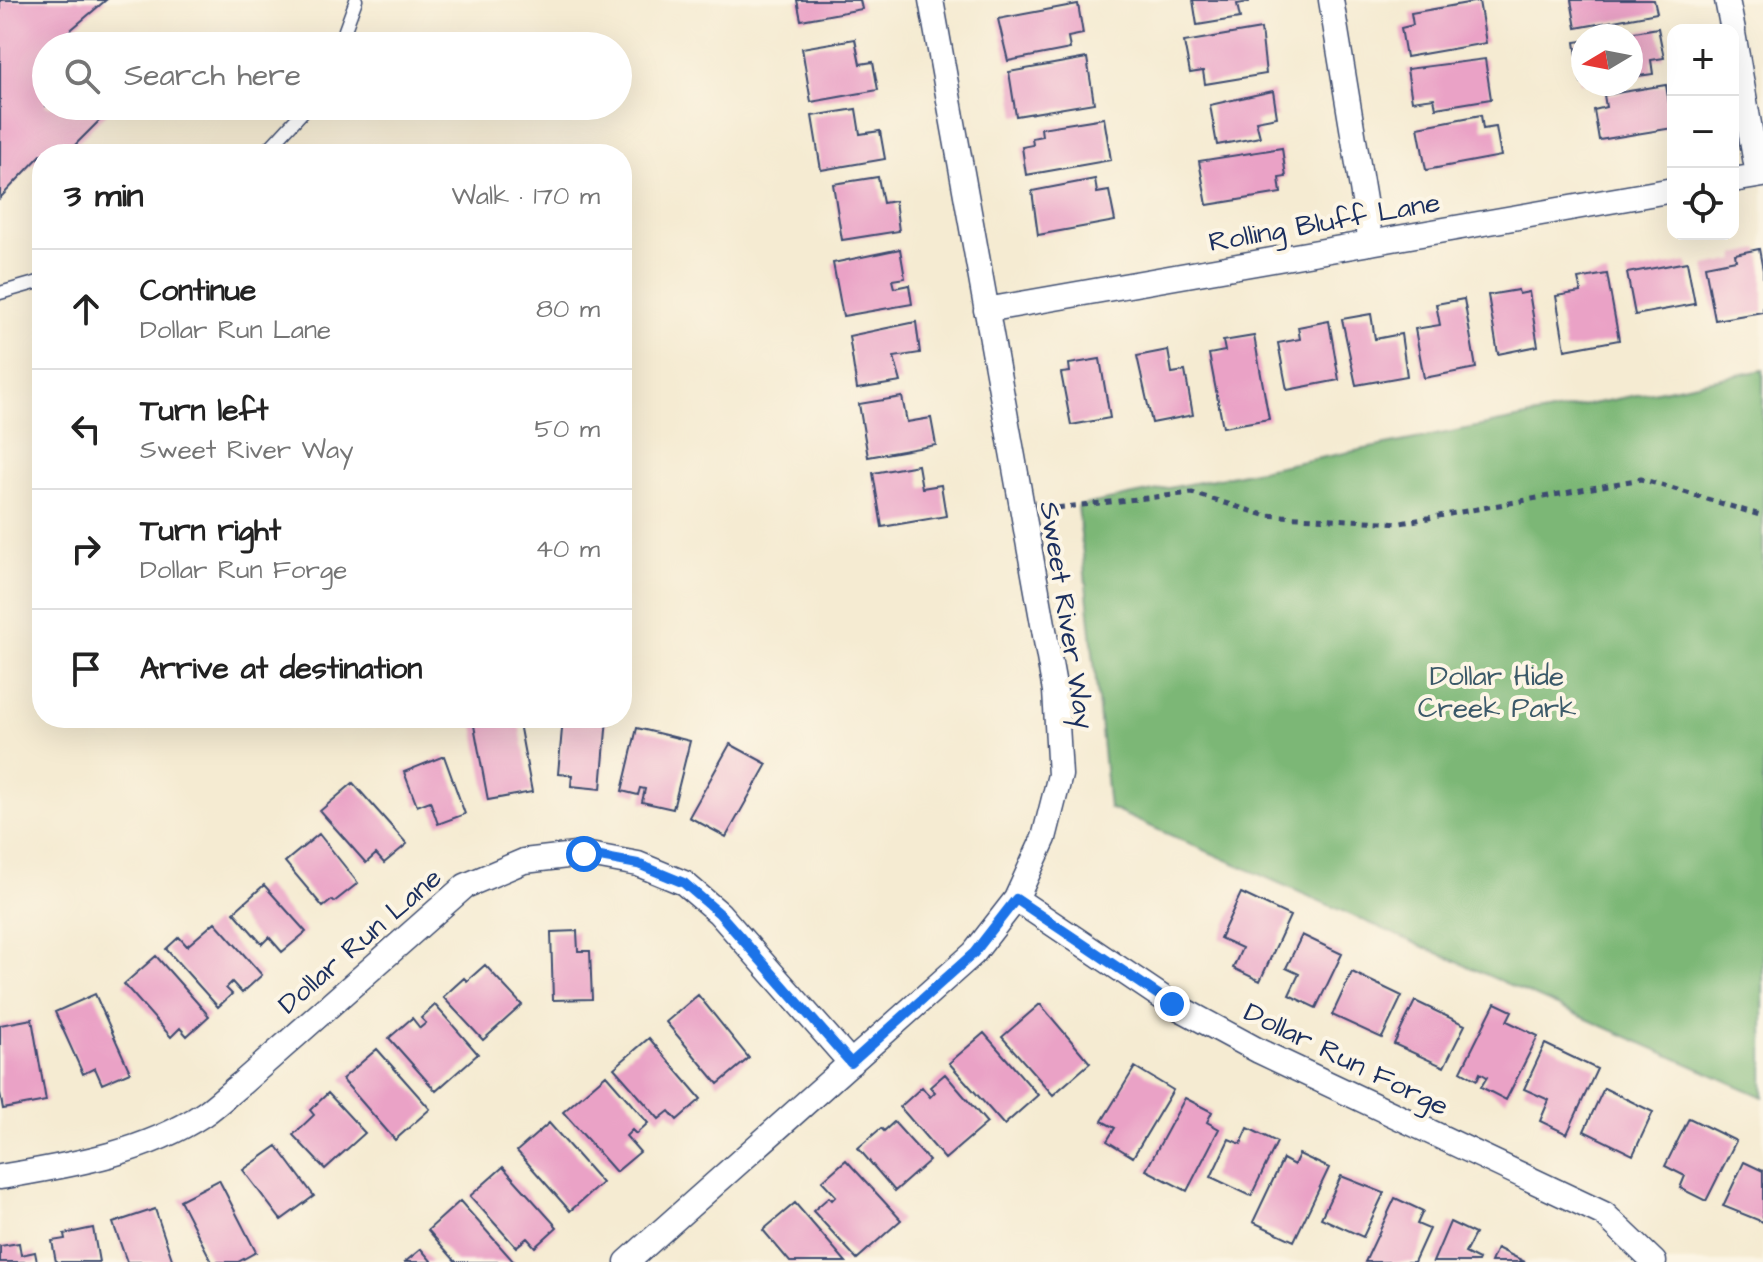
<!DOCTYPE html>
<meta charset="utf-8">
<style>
body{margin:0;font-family:"Architects Daughter",sans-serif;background:#f2f2f2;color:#222}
.controls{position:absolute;right:24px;top:24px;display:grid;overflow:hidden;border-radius:16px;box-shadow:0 8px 32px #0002}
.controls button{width:72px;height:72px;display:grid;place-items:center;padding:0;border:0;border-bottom:2px solid #e0e0e0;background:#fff;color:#222;font:40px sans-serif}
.compass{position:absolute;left:1571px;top:24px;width:72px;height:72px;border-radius:50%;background:#fff;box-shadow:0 8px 32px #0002;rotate:260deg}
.stop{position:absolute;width:24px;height:24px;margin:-18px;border:6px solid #1a73e8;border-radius:50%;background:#fff}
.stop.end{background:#1a73e8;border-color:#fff;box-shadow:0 2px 8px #0008}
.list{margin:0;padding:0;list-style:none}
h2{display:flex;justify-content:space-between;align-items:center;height:104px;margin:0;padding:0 32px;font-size:34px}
h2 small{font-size:26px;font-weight:400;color:#767676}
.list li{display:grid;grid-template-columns:52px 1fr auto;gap:24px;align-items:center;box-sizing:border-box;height:120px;padding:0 32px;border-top:2px solid #e0e0e0}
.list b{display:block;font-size:30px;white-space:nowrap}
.list p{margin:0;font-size:26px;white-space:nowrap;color:#767676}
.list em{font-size:26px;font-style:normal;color:#767676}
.icon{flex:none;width:44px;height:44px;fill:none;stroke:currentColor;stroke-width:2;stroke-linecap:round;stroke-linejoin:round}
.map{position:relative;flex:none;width:1763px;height:1262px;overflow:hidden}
.search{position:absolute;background:#fff;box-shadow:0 8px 32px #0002;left:32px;top:32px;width:600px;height:88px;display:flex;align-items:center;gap:20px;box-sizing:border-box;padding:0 28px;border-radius:44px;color:#767676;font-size:30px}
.panel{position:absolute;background:#fff;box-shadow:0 8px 32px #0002;left:32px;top:144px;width:600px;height:584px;border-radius:32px}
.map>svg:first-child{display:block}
.forest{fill:#7cb776;stroke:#4c736a;stroke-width:2}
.building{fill:#eaa2c6}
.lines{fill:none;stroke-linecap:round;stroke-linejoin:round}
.lane-casing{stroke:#3c4b6f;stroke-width:15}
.street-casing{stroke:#3c4b6f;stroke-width:27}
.path{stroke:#3c4b6f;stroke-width:5;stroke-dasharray:6 6;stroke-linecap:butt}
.lane{stroke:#fff;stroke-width:12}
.street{stroke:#fff;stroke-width:24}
.route{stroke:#1a73e8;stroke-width:10}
.labels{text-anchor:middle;stroke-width:8;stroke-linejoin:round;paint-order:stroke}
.street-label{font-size:28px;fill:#1b2f5e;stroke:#fcf5e5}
.park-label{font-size:28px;fill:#3b5969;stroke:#fcf5e5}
</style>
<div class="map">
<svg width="1763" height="1262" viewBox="0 0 1763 1262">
<rect width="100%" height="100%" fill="#fcf5e5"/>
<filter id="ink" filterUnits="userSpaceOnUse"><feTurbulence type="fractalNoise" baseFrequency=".0125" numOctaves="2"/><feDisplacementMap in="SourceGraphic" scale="16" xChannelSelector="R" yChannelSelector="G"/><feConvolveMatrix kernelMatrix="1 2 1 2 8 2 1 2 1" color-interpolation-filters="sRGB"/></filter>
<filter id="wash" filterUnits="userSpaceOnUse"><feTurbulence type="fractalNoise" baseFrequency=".006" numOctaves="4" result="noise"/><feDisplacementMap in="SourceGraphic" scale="32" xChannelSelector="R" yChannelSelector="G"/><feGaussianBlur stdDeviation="1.8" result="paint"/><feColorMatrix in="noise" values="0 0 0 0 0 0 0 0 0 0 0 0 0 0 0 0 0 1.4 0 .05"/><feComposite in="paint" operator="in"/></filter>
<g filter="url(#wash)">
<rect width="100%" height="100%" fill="#f5ebd2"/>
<path class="forest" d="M1763,370V1097L1109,808L1078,506Z"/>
<g id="blocks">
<path class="building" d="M0,0H106L60,39L68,46H46V106H114L66,154H42L0,198Z
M797,0H860L862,9L801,20Z
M1193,0H1249V2L1237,4L1240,18L1197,25Z
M1571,0H1654L1657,13L1576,28Z
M1479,1L1486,43L1406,57L1401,28L1413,25L1411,13Z
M1078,4L1083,34L1068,37L1070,49L1008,61L998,19Z
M1658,28L1664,58L1651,60L1653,74L1631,77V36L1623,34Z
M1261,29L1266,74L1205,84L1203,71L1190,73L1184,42Z
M855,39L860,64L873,62L878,90L811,102L802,48Z
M1583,41V83H1581L1575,42Z
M1087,58L1094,103L1016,116L1009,72Z
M1485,59L1491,99L1436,108L1434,98L1412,101L1407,69Z
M1666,85L1673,128L1599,140L1594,110L1606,107L1604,95Z
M1273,91L1277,117L1256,121L1260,137L1217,145L1210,105Z
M856,109L860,134L880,131L885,159L821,170L812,116Z
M1481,115L1483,129L1496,127L1501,156L1426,170L1418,127Z
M1104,118L1111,160L1026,175L1022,147L1033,145L1032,138L1042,136L1041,128Z
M1282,148L1286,177L1279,178L1281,193L1207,205L1199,161Z
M878,177L883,203L895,201L899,231L842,240L833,184Z
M1095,179L1097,193L1109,191L1115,221L1038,235L1032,191Z
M900,249L905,278L892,280L894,288L909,285L912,304L843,316L833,263Z
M1759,249L1763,270V312L1715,320L1705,266L1736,260L1735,254Z
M1687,262L1695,304L1635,315L1627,273Z
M1607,274L1619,340L1565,350L1556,296L1581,292L1578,279Z
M1518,290L1519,294L1529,292L1538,346L1498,354L1488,295Z
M1464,299L1476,368L1424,378L1415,329L1440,325L1436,304Z
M1371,314L1375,339L1401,334L1407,376L1356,385L1342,319Z
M1329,321L1339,380L1287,390L1278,343L1300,339L1298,327Z
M916,322L920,353L894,357L901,382L857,389L849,336Z
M1254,336L1269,419L1223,427L1209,354L1225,351L1223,341Z
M1168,350L1172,373L1185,371L1193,415L1152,423L1137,356Z
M1100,359L1110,418L1071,425L1061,373L1070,372L1069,364Z
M902,397L907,422L931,418L936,445L868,457L859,404Z
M918,465L922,488L941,485L946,516L882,527L873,473Z
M484,718H518L532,792L488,800L473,720Z
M563,718H607L601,789L571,786L572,775L558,774Z
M637,728L690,741L673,809L642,802L645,789L640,788L638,795L622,791Z
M730,744L767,764L726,837L689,817Z
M444,756L465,814L438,824L430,801L417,806L404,772Z
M353,783L407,844L384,863L376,854L366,863L320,811Z
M319,834L358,883L334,902L332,900L323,907L285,862Z
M264,885L306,932L282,952L269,937L262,944L234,912Z
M1241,893L1290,916L1260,981L1233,968L1242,948L1220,938Z
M215,922L262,975L242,993L232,982L226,988L232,994L218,1007L166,949L179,937L187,946Z
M577,931L578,951H590L592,999L553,1000L551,932Z
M1302,935L1342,954L1316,1008L1289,995L1299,974L1286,968Z
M156,956L209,1016L187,1036L180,1028L171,1037L124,984Z
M485,965L522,1005L483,1040L443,997L464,978L467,981Z
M1352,972L1402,996L1382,1038L1332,1015Z
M95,994L130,1072L102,1084L95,1068L83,1074L55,1012Z
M698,995L749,1058L718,1084L666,1022Z
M1415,1001L1465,1025L1444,1067L1394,1044Z
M1495,1003L1512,1011L1507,1021L1538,1036L1506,1100L1481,1087L1487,1077L1480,1073L1477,1080L1461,1071Z
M1040,1004L1090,1063L1053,1095L1002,1037Z
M435,1005L478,1054L436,1091L389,1038L412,1018L420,1028L426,1023L421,1018Z
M32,1019L46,1101L3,1109L0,1093V1025Z
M984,1033L1038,1095L1004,1125L949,1063Z
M649,1038L701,1099L677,1120L669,1111L659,1119L614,1068Z
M1545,1044L1597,1069L1567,1134L1540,1121L1549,1100L1524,1089Z
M377,1049L430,1109L395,1140L342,1079Z
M1135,1067L1173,1090L1133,1157L1107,1141L1115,1128L1102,1121Z
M945,1074L987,1123L945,1159L900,1107L922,1087L930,1097L935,1092L930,1087Z
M606,1075L648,1123L636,1134L632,1130L626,1136L640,1152L616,1172L563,1112Z
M1604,1088L1653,1112L1633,1155L1584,1131Z
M328,1093L365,1133L325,1169L293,1135L314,1115L310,1110Z
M1185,1098L1212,1112L1207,1122L1219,1129L1187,1191L1146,1170Z
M1689,1118L1736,1141L1706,1201L1680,1188L1685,1176L1665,1166Z
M894,1122L929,1161L895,1191L858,1148L881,1128L884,1131Z
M549,1123L602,1183L570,1211L517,1151Z
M1248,1128L1277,1142L1251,1196L1211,1177L1229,1139L1241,1144Z
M277,1146L314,1196L281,1220L243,1170Z
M1299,1154L1329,1168L1294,1241L1253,1222L1283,1159L1294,1165Z
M846,1160L901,1220L857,1259L813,1211L829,1197L832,1200L836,1196L822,1181Z
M1744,1162L1763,1171V1222L1723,1206Z
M503,1167L557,1227L535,1247L527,1238L516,1247L470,1196Z
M1341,1176L1384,1193L1363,1237L1321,1218Z
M219,1180L256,1252L238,1262H212L180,1200Z
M1395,1198L1423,1211L1417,1224L1429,1229L1414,1262H1365Z
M460,1201L514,1262H456L428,1230Z
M795,1203L846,1262H790L763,1230Z
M155,1209L173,1262H127L113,1223Z
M1450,1222L1475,1234L1465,1253L1479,1260L1478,1262H1433Z
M93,1228L99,1262H56L52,1241L65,1239L64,1234Z
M19,1243L21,1255L35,1252L37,1262H0V1246Z
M1497,1248L1525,1262H1491Z
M421,1249L432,1262H405Z"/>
</g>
</g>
<g filter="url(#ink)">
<use href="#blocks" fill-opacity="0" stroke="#3c4b6f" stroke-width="2"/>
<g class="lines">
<defs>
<path id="lane" d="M339,46L356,0
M264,154L308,106
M0,293L42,281"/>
<path id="street" d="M1331,0L1371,243
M1727,0L1733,30
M1733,33L1758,175
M1733,180L1763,175
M986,310L1673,190
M1016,899L1172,1004L1259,1051L1604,1214L1654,1262
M0,1177C70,1165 143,1154 204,1114C217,1105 229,1093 242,1083L465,886L524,861L584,854L638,864L684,883L719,913L851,1063
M627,1262L974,953L1016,899L1044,838L1060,775L1055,691L931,0"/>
</defs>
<use href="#lane" class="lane-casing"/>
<use href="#street" class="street-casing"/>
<path class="path" d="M1046,509L1192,493L1264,515L1401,523L1641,479L1760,515L1763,513"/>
<use href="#lane" class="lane"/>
<use href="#street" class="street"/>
</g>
</g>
<g class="lines" filter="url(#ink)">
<path class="route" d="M584,854L638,864L684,883L719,913L851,1063L974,953L1016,899L1172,1004"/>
</g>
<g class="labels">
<g class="street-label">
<text transform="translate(1324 221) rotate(-10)" y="10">Rolling Bluff Lane</text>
<text transform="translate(1068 615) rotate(81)" y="10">Sweet River Way</text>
<text transform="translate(359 940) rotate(-41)" y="10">Dollar Run Lane</text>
<text transform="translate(1347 1058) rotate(26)" y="10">Dollar Run Forge</text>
</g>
<g class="park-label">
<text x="1497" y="685">Dollar Hide<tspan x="1497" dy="32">Creek Park</tspan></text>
</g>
</g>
</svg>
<div class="controls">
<button>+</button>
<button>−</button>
<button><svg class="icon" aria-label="locate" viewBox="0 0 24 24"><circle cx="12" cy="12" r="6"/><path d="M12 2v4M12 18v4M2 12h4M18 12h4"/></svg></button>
</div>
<svg class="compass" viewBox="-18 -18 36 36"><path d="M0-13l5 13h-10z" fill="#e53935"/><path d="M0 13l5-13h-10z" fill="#767676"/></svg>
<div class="stop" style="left:584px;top:854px"></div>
<div class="stop end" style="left:1172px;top:1004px"></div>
<div class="search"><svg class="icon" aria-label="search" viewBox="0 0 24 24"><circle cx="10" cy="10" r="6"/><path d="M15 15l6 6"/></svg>Search here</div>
<section class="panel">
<h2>3 min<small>Walk · 170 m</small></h2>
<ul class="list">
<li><svg class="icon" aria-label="ahead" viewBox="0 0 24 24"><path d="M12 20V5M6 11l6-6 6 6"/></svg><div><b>Continue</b><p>Dollar Run Lane</p></div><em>80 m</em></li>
<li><svg class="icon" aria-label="left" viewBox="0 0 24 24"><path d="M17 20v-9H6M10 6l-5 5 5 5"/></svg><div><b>Turn left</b><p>Sweet River Way</p></div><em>50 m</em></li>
<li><svg class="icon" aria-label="right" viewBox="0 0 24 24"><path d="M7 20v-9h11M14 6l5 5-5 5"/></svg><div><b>Turn right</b><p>Dollar Run Forge</p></div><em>40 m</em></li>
<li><svg class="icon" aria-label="arrive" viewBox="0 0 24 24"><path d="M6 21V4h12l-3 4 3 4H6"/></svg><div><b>Arrive at destination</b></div></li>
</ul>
</section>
</div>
